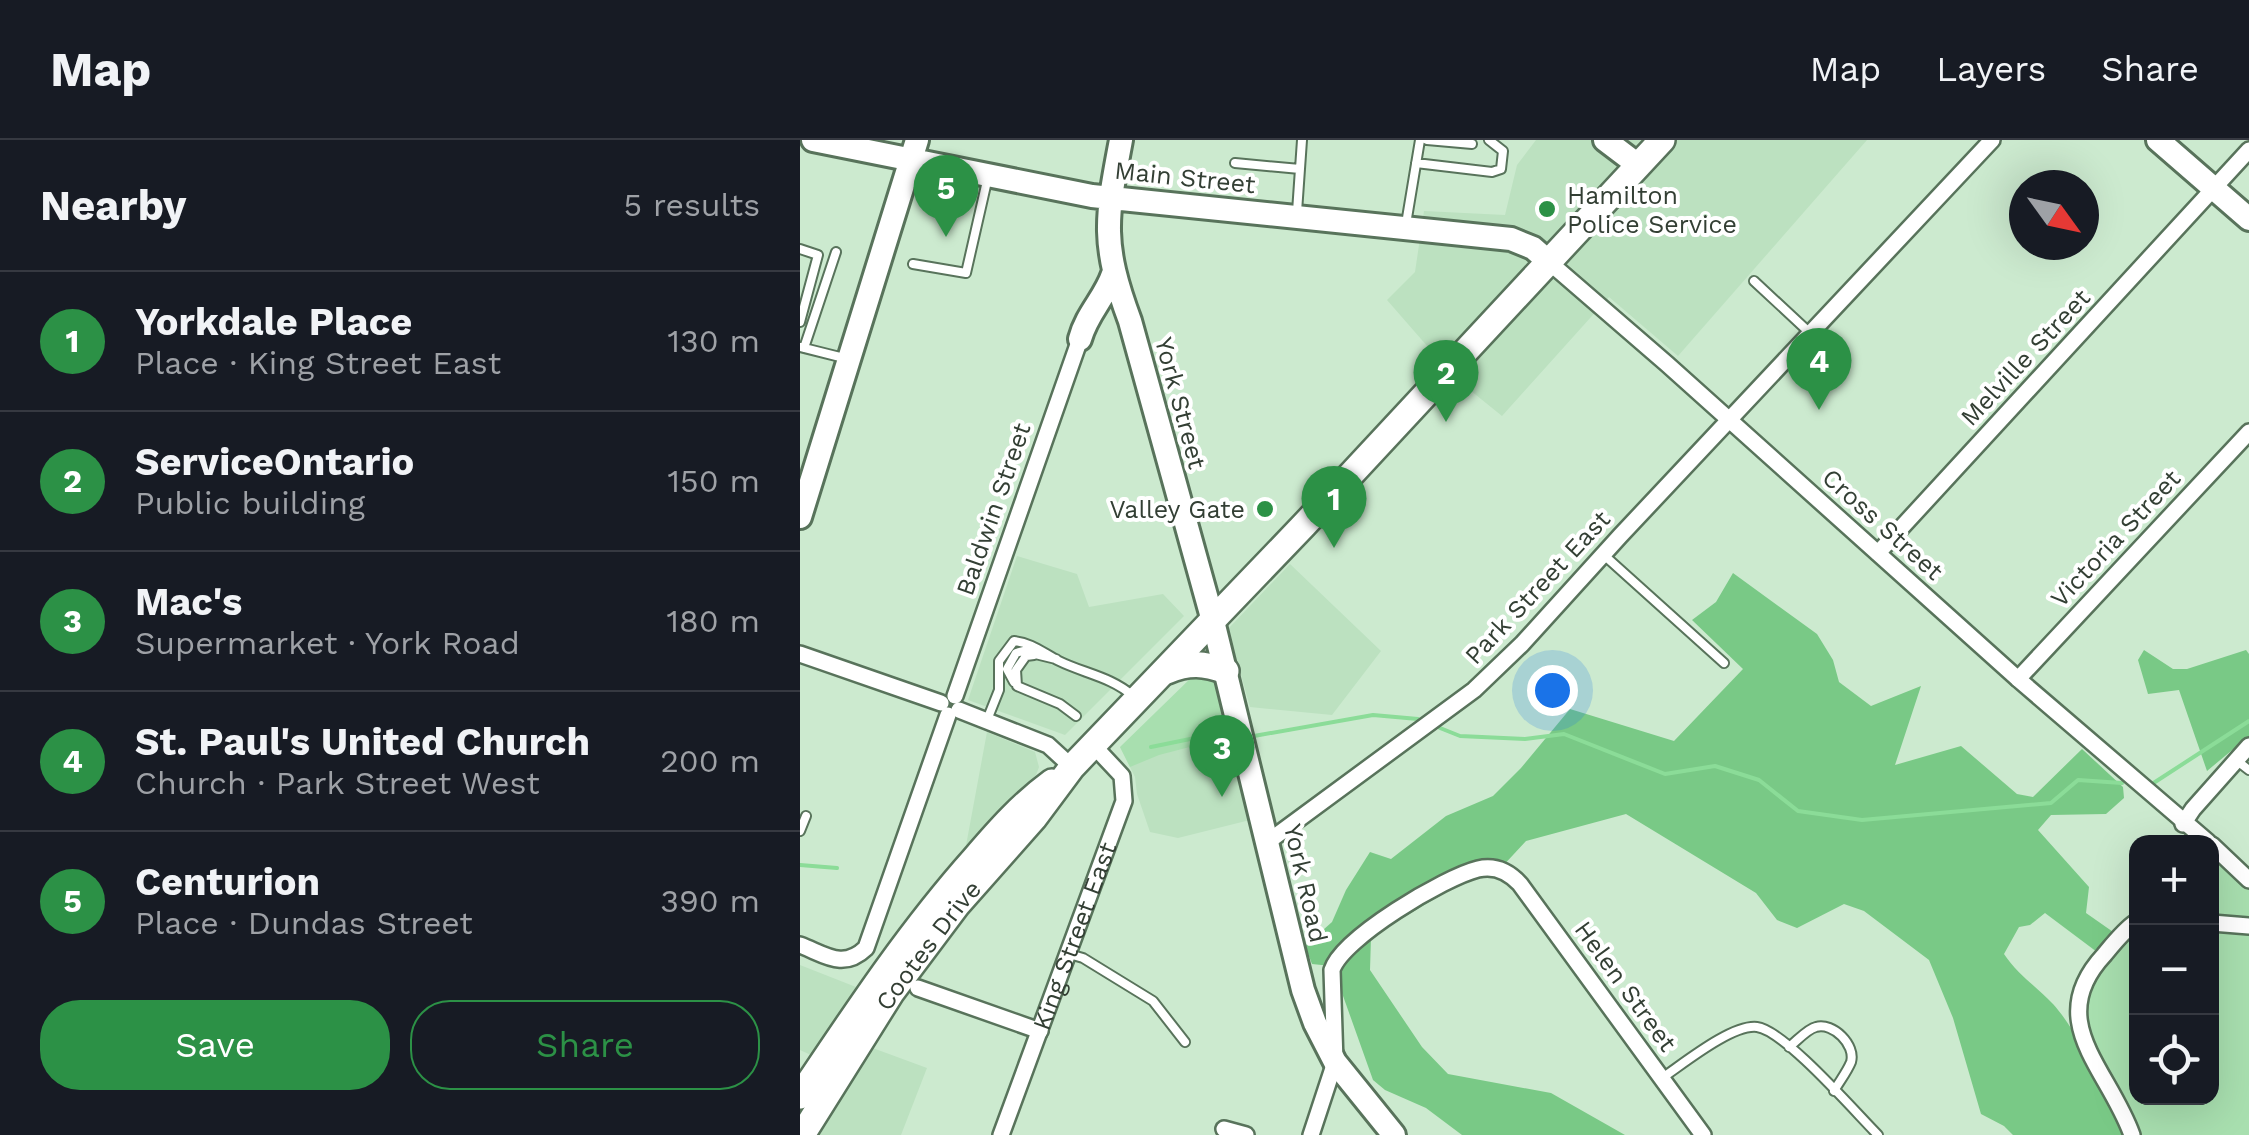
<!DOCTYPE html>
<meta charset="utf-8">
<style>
body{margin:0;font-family:"Work Sans",sans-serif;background:#20242c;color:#f1f3f6}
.controls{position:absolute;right:30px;bottom:30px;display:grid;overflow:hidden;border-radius:20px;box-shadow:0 10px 40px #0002}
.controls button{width:90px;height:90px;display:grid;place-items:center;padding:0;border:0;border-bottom:2px solid #363941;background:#171b24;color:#f1f3f6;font:50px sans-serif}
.compass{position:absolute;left:1209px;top:30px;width:90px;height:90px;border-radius:50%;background:#171b24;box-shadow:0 10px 40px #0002;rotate:123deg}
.you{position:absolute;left:752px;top:550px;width:35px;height:35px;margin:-25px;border:8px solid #fff;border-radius:50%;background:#1a73e8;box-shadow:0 0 0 15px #1a73e833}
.badge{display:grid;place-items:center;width:65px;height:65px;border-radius:50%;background:#2c9146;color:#fff;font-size:32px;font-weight:700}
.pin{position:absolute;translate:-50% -82px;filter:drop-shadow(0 2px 5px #0008)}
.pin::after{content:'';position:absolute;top:52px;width:35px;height:30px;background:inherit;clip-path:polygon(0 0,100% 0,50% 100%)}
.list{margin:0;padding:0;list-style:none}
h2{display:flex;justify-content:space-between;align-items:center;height:130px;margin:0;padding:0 40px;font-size:42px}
h2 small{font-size:32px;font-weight:400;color:#9ea1a6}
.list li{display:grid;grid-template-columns:65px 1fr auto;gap:30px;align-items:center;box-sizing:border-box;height:140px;padding:0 40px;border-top:2px solid #363941}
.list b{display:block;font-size:38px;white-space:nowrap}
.list p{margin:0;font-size:32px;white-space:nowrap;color:#9ea1a6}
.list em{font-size:32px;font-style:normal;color:#9ea1a6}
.actions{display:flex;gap:20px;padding:30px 40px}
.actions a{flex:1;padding:22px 0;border:2px solid #2c9146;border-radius:40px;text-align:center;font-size:35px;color:#2c9146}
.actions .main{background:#2c9146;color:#fff}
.icon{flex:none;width:55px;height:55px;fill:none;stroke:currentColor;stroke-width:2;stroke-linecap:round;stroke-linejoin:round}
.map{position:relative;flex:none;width:1449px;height:995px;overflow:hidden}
header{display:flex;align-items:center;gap:60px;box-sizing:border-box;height:140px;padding:0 50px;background:#171b24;border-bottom:2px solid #363941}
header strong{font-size:48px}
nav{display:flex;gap:55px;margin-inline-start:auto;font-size:35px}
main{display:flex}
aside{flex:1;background:#171b24}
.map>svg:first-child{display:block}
.built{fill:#bce1c0}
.green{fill:#a8dfaf}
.forest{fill:#79c986}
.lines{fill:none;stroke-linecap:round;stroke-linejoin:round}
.stream{stroke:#8bdc98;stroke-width:4}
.lane-casing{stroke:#58735b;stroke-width:12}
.street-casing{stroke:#58735b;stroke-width:20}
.secondary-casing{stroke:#58735b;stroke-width:28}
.primary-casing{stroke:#58735b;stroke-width:30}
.lane{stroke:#fff;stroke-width:8}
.street{stroke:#fff;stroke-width:15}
.secondary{stroke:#fff;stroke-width:22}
.primary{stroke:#fff;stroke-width:25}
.poi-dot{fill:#2c9146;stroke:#fff;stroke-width:4}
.labels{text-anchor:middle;stroke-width:8;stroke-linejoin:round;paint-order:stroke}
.street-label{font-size:25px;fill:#333f34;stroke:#fff}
.poi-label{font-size:25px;fill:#333f34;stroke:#fff;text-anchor:start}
</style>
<header>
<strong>Map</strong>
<nav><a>Map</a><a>Layers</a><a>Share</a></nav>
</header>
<main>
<aside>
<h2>Nearby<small>5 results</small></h2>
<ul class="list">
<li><span class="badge">1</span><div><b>Yorkdale Place</b><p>Place · King Street East</p></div><em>130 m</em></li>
<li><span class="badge">2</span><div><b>ServiceOntario</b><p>Public building</p></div><em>150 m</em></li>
<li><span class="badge">3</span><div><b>Mac's</b><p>Supermarket · York Road</p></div><em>180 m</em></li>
<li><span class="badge">4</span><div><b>St. Paul's United Church</b><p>Church · Park Street West</p></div><em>200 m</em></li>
<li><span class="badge">5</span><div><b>Centurion</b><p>Place · Dundas Street</p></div><em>390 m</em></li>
</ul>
<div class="actions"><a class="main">Save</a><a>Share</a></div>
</aside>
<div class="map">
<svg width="1449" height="995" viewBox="0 0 1449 995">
<rect width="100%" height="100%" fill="#cceacf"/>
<path class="built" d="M736,0H1067L878,216L809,157L702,276L655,238L587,160L615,132L624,71L705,75L717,25Z
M217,416L277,434L289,467L363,454L384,476L265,595L168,560Z
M490,424L581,511L532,575L450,567L428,489Z
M187,592L235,612L239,627L236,635L165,711Z
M431,597L450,680L378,698L350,692L337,654L335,637L320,607Z
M0,825L56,847L11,915L0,910Z
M70,907L127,928L101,995H18Z"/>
<path class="green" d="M394,535L412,536L418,542L428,597L359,615L330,627L320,607Z
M1409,695L1449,727V995H1321L1276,883L1273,846L1336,771V958H1412V702Z"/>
<path class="forest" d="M933,433L1017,494L1033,520L1039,542L1071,566L1121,546L1095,625L1161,606L1217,654L1233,657L1282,609L1323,647L1324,658L1306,674L1251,675L1238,690L1289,747L1286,773L1316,794L1297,812L1245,773L1230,785L1219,787L1204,814C1218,835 1236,846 1253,864C1277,890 1313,961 1325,995H1213L1204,986L1181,974L1153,878L1129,820L1064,771L1044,764L997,788L977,780L956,753L826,674L726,701L700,729L676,734L571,797L570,830L622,907L648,934L751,953L825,995H662L626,968L585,950L573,940L537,839L541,827L512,824L505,806L532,782L546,750L570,712L591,719L646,676L693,656L721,628L770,569L874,601L943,529L892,480L916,462Z
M1344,510L1373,529H1387L1446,510L1449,514V596L1407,631L1379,550L1348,554L1338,520Z"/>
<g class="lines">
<path class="stream" d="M640,588L660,596L725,599L764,594L865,634L915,626L959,640L998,671L1062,680L1251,663L1278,640L1322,643
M454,596L573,575L618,579
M351,607L395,598L430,597
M1352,644L1449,581
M0,725L37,728"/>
<defs>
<path id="lane" d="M627,0L672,4
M435,23L500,29
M616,23L692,32L701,29L703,11L689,0
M497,72L502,0
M606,84L620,0
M0,109L18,115L0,182
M113,124L166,133L187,41
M954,141L1011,194
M0,207L44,218
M4,208L36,112
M805,416L924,523
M234,515L226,516L216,530L217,546L260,564L276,576
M214,542L207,529L216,513L223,511L256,519
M187,580L199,550V521L214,501C232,503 243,513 259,521C283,533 312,537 333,556
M1436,620L1449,630
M0,691L6,676
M269,814L283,818L353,861L385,902
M989,907C997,901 1007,889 1016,887C1033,882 1056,905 1051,922C1047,932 1039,942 1034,951
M862,938C883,924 932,884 957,887C984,890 1056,973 1078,995"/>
<g id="street">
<path d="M749,122L867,224L1218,539L1408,702"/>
<path d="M1078,413L1449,10"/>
<path d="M0,514L141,563"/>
<path d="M1218,539L1449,292"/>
<path d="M155,556L280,199"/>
<path d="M159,570L248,605L272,627"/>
<path d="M1383,684L1393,669L1449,606"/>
<path d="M469,701L674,550L722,504L820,396L1192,0"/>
<path d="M1412,705L1449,740"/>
<path d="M1412,783L1449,786"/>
<path d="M0,805C26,815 43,830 66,808L148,575"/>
<path d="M118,848L240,891"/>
<path d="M424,989L446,995"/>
<path id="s1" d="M201,995L324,661L322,636L293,605"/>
<path d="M511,995L535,922L532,830C542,798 645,737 678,729C695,725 709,732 720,744L903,995"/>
<path d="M1332,995C1308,928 1243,881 1304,815C1314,803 1324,790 1336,782"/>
</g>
<path id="secondary" d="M13,0L292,56L711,99L733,108L749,122
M321,0C306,79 301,103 330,181L413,481L503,850L515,883L535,922L594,995
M805,0L838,25
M1358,0L1449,79
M280,199C287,173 305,158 313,134
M0,377L117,0"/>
<g id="primary">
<path d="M367,531C389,522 404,523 426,531"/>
<path d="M0,956C55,874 109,792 175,718C199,690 222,664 252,642"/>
<path id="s2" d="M2,995L91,853L157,765L234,678L272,627L504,385L862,0"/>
</g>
</defs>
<use href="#lane" class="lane-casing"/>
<use href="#street" class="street-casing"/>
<use href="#secondary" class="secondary-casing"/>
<use href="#primary" class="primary-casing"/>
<use href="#lane" class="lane"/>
<use href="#street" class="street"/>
<use href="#secondary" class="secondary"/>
<use href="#primary" class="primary"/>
</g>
<g class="poi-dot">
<circle cx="747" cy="69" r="10"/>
<circle cx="465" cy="369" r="10"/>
</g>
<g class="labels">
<g class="street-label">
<text transform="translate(385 37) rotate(6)" y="9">Main Street</text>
<text transform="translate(1225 217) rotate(-47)" y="9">Melville Street</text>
<text transform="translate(381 263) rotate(75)" y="9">York Street</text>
<text transform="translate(193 369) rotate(-71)" y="9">Baldwin Street</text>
<text transform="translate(1083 384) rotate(42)" y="9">Cross Street</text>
<text transform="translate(1315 398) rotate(-47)" y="9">Victoria Street</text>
<text transform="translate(737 447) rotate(-47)" y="9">Park Street East</text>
<text transform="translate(506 743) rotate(77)" y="9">York Road</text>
<text dy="9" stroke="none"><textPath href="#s1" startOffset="212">King Street East</textPath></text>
<text dy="9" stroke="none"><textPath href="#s2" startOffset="228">Cootes Drive</textPath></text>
<text transform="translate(826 846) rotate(54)" y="9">Helen Street</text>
</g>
<g class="poi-label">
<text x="767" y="64">Hamilton<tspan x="767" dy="29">Police Service</tspan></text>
<text x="445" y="378" text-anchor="end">Valley Gate</text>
</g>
</g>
</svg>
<div class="controls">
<button>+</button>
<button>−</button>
<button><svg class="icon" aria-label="locate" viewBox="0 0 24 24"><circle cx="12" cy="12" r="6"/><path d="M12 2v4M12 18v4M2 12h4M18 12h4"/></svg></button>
</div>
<svg class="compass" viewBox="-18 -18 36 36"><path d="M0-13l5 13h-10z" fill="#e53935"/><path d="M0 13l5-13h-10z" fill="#9ea1a6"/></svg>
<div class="you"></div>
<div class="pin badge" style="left:534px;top:408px">1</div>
<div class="pin badge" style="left:646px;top:282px">2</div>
<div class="pin badge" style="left:422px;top:657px">3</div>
<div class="pin badge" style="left:1019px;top:270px">4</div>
<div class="pin badge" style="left:146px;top:97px">5</div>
</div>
</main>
